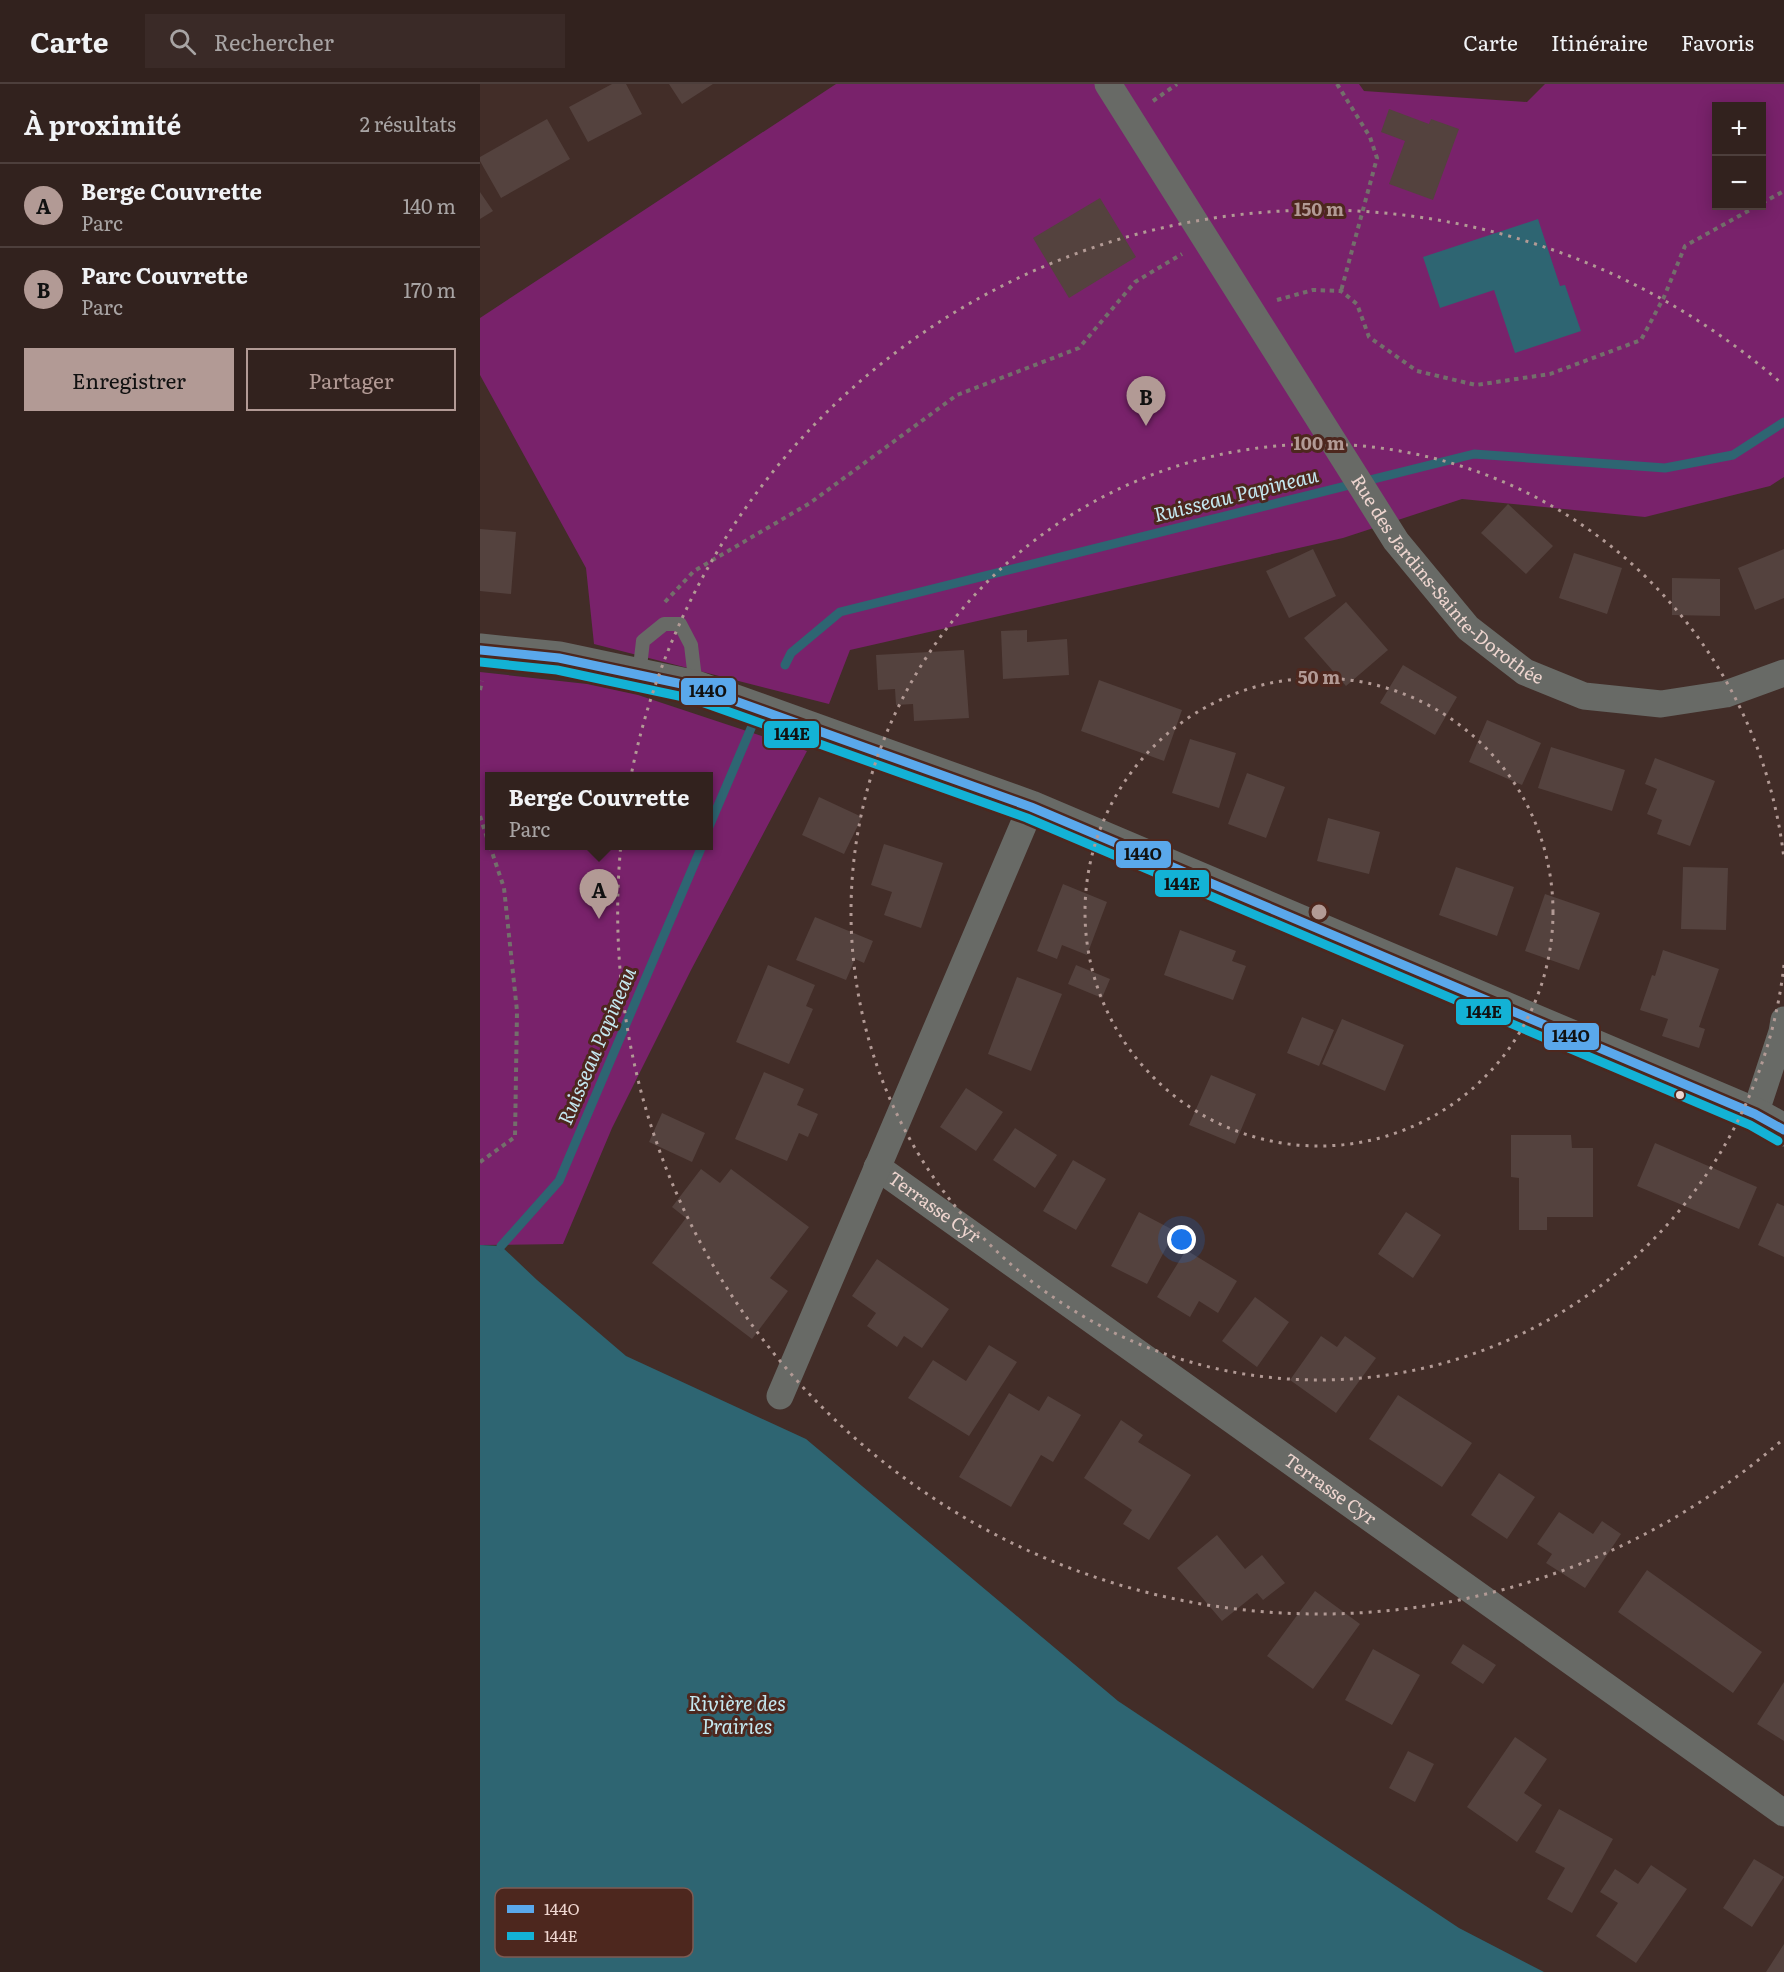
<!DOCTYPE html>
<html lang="fr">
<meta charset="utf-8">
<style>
body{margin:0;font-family:Literata,serif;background:#3a2a27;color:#f1f3f6}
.controls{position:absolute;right:18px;top:18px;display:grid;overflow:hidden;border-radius:0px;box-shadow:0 3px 15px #0003}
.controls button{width:54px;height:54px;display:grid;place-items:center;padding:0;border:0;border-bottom:2px solid #4d3f3c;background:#32221e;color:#f1f3f6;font:30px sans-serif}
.you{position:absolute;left:702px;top:1156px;width:21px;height:21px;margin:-15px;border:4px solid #fff;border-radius:50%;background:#1a73e8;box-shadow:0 0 0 9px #1a73e833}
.badge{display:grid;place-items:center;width:39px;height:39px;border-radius:50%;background:#b29a95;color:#111;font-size:20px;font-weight:700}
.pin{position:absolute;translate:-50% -50px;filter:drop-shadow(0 2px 3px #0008)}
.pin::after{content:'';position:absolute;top:32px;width:21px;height:18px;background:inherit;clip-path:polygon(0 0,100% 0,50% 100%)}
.popup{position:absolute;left:5px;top:688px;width:228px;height:78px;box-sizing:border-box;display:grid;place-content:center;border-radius:0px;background:#32221e;filter:drop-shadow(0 2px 4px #0005);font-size:20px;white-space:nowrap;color:#a8a4a4}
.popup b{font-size:22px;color:#f1f3f6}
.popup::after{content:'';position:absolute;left:50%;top:100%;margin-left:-12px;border:12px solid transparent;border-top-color:#32221e}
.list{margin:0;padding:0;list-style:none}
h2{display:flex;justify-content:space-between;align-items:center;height:78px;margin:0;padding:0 24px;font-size:26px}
h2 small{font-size:20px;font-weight:400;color:#a8a4a4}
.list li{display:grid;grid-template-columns:39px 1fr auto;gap:18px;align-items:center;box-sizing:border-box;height:84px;padding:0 24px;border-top:2px solid #4d3f3c}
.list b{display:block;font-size:22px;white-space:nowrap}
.list p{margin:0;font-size:20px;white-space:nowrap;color:#a8a4a4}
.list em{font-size:20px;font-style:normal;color:#a8a4a4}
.actions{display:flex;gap:12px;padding:18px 24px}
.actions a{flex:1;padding:14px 0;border:2px solid #b29a95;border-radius:0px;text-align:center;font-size:21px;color:#b29a95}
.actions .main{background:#b29a95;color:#111}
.icon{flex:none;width:33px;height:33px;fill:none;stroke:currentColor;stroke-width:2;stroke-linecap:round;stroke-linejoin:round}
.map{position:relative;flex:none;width:1304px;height:1888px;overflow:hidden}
header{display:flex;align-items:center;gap:36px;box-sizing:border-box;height:84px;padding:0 30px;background:#32221e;border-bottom:2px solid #4d3f3c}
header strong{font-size:28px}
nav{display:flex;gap:33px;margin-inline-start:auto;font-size:21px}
.search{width:420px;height:54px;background:#3a2a27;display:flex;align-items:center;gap:15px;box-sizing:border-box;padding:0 21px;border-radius:0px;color:#a8a4a4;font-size:22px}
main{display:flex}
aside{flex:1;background:#32221e}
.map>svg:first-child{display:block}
.green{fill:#79226b;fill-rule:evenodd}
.water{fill:#2e6572}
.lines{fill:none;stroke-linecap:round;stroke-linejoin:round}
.stream{stroke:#2e6572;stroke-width:9}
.building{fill:#54423e}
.path{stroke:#736f6b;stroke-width:4;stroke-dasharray:4.5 4.5;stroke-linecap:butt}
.service{stroke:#686a66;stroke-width:14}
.minor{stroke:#686a66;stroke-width:27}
.tertiary{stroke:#686a66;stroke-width:33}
.bus-1-casing{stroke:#4d271e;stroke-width:14}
.bus-2-casing{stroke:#4d271e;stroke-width:14}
.bus-1{stroke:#5aa8eb;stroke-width:9}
.bus-2{stroke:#13b2d5;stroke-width:9}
.ring{fill:none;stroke:#b29a95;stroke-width:3;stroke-dasharray:3 6}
.bus-dot{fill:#eed5cf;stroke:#4d271e;stroke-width:2}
.labels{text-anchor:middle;stroke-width:6;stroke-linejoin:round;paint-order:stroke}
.street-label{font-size:18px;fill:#eed5cf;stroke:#4d271e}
.water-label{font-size:20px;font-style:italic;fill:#c4e8f0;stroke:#4d271e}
.key{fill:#4d271e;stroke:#7d5b53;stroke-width:1.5}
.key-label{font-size:16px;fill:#eed5cf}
.centre{fill:#b29a95;stroke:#4d271e;stroke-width:3}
.ring-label{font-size:18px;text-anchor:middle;font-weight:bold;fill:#b29a95;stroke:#4d271e;stroke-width:6;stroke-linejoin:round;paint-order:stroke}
.line-badge{stroke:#4d271e;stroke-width:2}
.pale-badge-label{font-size:16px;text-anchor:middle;font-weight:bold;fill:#111}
</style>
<header>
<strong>Carte</strong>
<div class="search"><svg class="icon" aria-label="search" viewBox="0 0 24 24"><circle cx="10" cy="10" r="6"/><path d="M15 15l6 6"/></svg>Rechercher</div>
<nav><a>Carte</a><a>Itinéraire</a><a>Favoris</a></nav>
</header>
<main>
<aside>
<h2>À proximité<small>2 résultats</small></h2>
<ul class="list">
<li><span class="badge">A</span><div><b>Berge Couvrette</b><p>Parc</p></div><em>140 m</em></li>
<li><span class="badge">B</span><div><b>Parc Couvrette</b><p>Parc</p></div><em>170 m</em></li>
</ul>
<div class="actions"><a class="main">Enregistrer</a><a>Partager</a></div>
</aside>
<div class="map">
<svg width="1304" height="1888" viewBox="0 0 1304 1888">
<rect width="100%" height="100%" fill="#422d28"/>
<path class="green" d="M356,0H879L884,7L1047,18L1065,0H1304V393L1290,402L1165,433L982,415L863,454L370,566L349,620L114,560L106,484L0,291V234ZM1236,22H1282V122H1236Z
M0,588L107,600L158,611L327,667L211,886L132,1044L83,1160L0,1161ZM9,692H228V762H9Z"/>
<path class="water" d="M1058,135L1080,202L1085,201L1101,247L1035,269L1014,206L960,224L943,173Z
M0,1161L21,1162L57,1196L146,1272L326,1355L638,1617L979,1844L1064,1888H0Z"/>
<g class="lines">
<path class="stream" d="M305,581L311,569L360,528L994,370L1185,384L1253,371L1304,338
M228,745L272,642
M21,1162L79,1097L222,762"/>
</g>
<path class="building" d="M132,0H146L162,30L108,58L89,23Z
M189,0H233L202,20Z
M909,25L949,40L951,35L979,45L953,116L909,100L925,57L901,48Z
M67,35L90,75L21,114L0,77V73Z
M0,108L13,127L0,135Z
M620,114L656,173L589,214L553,154Z
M1028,420L1073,462L1046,490L1001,449Z
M0,445L36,448L31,510L0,507Z
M833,465L856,512L809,534L786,487Z
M1304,465V514L1275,526L1258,484Z
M1094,469L1142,484L1127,530L1079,514Z
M1192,494L1240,495V532L1192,531Z
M866,518L908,566L866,602L824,554Z
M547,546V558L587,555L589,591L523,595L521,547Z
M484,566L489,634L434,637L433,620L416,621L415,605L398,606L396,571Z
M923,581L977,613L955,651L900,619Z
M619,596L702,626L684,677L601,647Z
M1007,636L1061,659L1042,701L989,678Z
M710,655L756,669L739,724L692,709Z
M1071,663L1145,686L1132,727L1058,704Z
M1175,674L1235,697L1210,762L1177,750L1182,736L1167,730L1177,705L1165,700Z
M767,689L805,703L786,754L748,740Z
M339,713L382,733L364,770L322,751Z
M848,734L900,748L889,790L837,777Z
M404,760L463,779L441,844L404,831L412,808L391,801Z
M976,783L1034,803L1017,852L959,831Z
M1203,783L1248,784L1246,846L1201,845Z
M583,800L627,818L607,871L582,861L577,875L557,867Z
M1065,810L1120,829L1099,886L1045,867Z
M335,833L393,857L384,879L375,875L366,896L316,876Z
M700,846L756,867L752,877L766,882L753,916L684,891Z
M1183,866L1239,885L1219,943L1225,945L1219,964L1182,952L1188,935L1160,926L1172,891L1175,892Z
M288,881L335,901L326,922L333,925L309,980L256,958Z
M596,881L630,895L622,914L588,900Z
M537,893L582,910L551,987L508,970Z
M822,933L854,946L839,982L807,969Z
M862,935L924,961L905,1007L842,980Z
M284,988L324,1005L317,1021L338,1030L328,1053L319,1049L307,1077L255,1055Z
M731,991L776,1010L755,1060L709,1041Z
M486,1004L523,1028L496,1067L460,1043Z
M182,1029L225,1049L212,1078L169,1058Z
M535,1044L577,1071L555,1104L513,1076Z
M1031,1051H1091L1092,1064H1113V1133H1067V1146H1039V1094L1031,1093Z
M1175,1059L1277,1103L1259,1145L1157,1102Z
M593,1076L626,1095L596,1146L563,1127Z
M221,1085L240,1099L251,1085L329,1143L290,1194L308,1207L272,1255L172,1179L206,1134L192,1123Z
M1297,1119L1304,1122V1173L1278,1161Z
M659,1128L695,1147L667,1200L631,1182Z
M926,1128L961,1151L933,1194L898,1170Z
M706,1166L757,1197L738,1229L719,1217L710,1233L677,1213Z
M397,1175L469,1225L442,1264L424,1252L417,1263L387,1242L396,1229L372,1212Z
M775,1213L809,1238L777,1283L742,1257Z
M841,1252L857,1263L865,1252L896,1274L856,1329L810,1296Z
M509,1261L537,1278L489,1352L428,1314L453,1276L486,1297Z
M529,1309L559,1327L568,1312L601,1331L573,1378L561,1371L531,1423L479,1393Z
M918,1311L992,1359L962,1403L889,1355Z
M641,1336L663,1351L658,1358L711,1391L669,1456L643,1440L652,1426L604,1394Z
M1019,1389L1055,1413L1027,1455L991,1431Z
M1079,1428L1113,1450L1122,1437L1141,1450L1105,1504L1066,1479L1072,1470L1057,1460Z
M737,1451L765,1485L782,1471L805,1499L783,1516L777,1509L742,1537L697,1484Z
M1167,1486L1282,1568L1253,1609L1138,1528Z
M835,1507L880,1540L833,1605L787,1572Z
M983,1560L1016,1581L1003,1600L971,1579Z
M893,1565L940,1591L912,1641L865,1616Z
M1304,1598V1657L1277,1640Z
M1035,1653L1067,1675L1044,1709L1062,1721L1037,1758L987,1723Z
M928,1667L954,1680L935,1718L909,1704Z
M1079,1725L1133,1755L1092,1829L1067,1815L1085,1784L1055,1768Z
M1274,1775L1304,1793L1272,1843L1243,1824Z
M1171,1781L1207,1805L1156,1879L1116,1852L1138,1819L1120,1808L1135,1785L1158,1800Z
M1304,1860V1888H1286Z"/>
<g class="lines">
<path class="path" d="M857,0L890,53L897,74L861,207
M673,17L697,0
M1282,119L1304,107
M797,216L833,206L861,207L877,220L889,253L937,287L996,301L1070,290L1161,256L1184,213L1205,162L1277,122
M185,518L214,487L330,419L477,311L599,264L655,198L702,170
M0,606L2,597
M0,732L9,760
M0,1078L35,1053L37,927L24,804L10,762"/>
<path class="service" d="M159,591L163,557L184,540H200L211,561L216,603"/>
<g class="minor">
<path id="s1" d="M628,0L916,457L988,544L1045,588L1104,612L1181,620L1246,610L1304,589"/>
<path d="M1275,1030L1302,948L1304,936"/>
<path id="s2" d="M397,1083L1304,1729"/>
<path d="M300,1312L551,723"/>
</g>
<path class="tertiary" d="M0,566L79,574L216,603L551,723L1275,1030L1304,1046"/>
<defs>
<path id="bus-1" d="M0,566L79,574L216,603L551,723L1275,1030L1304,1046"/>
<path id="bus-2" d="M0,578L77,586L213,615L547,734L1270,1041L1298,1057"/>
</defs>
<use href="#bus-1" class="bus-1-casing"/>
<use href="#bus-2" class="bus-2-casing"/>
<use href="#bus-1" class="bus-1"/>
<use href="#bus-2" class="bus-2"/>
</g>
<g class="ring">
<circle cx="839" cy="828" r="234"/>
<path d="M1304 881A468 468 0 1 1 1304 775"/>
<path d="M1300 1358A702 702 0 1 1 1300 298"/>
</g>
<circle class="bus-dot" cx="1200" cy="1011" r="5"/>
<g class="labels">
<g class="street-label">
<text dy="6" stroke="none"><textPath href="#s1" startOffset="604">Rue des Jardins-Sainte-Dorothée</textPath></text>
<text dy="6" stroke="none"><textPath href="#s2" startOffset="70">Terrasse Cyr</textPath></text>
<text dy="6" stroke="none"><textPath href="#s2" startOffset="556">Terrasse Cyr</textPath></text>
</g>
<g class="water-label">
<text transform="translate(756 411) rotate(-14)" y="7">Ruisseau Papineau</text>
<text transform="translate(117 962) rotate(-67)" y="7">Ruisseau Papineau</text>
<text x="257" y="1627">Rivière des<tspan x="257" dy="23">Prairies</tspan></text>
</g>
</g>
<rect x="15" y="1804" width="198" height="69" rx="9" class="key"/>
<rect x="27" y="1821" width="27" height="8" fill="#5aa8eb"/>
<rect x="27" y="1848" width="27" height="8" fill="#13b2d5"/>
<g class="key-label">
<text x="64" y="1831">144O</text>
<text x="64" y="1858">144E</text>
</g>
<circle cx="839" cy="828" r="9" class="centre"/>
<g class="ring-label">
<text x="839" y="132">150 m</text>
<text x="839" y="366">100 m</text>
<text x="839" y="600">50 m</text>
</g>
<g class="line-badge">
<rect x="200" y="593" width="57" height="29" rx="6" fill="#5aa8eb"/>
<rect x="283" y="636" width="57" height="29" rx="6" fill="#13b2d5"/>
<rect x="635" y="756" width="57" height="29" rx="6" fill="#5aa8eb"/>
<rect x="674" y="785" width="56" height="29" rx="6" fill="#13b2d5"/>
<rect x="975" y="914" width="57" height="28" rx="6" fill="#13b2d5"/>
<rect x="1063" y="938" width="57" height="29" rx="6" fill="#5aa8eb"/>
</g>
<g class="pale-badge-label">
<text x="228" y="613">144O</text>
<text x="312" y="656">144E</text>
<text x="663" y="776">144O</text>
<text x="702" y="806">144E</text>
<text x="1004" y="934">144E</text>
<text x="1091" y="958">144O</text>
</g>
</svg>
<div class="controls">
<button>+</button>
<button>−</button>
</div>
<div class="you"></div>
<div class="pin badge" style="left:119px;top:835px">A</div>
<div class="popup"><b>Berge Couvrette</b>Parc</div>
<div class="pin badge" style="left:666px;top:342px">B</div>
</div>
</main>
